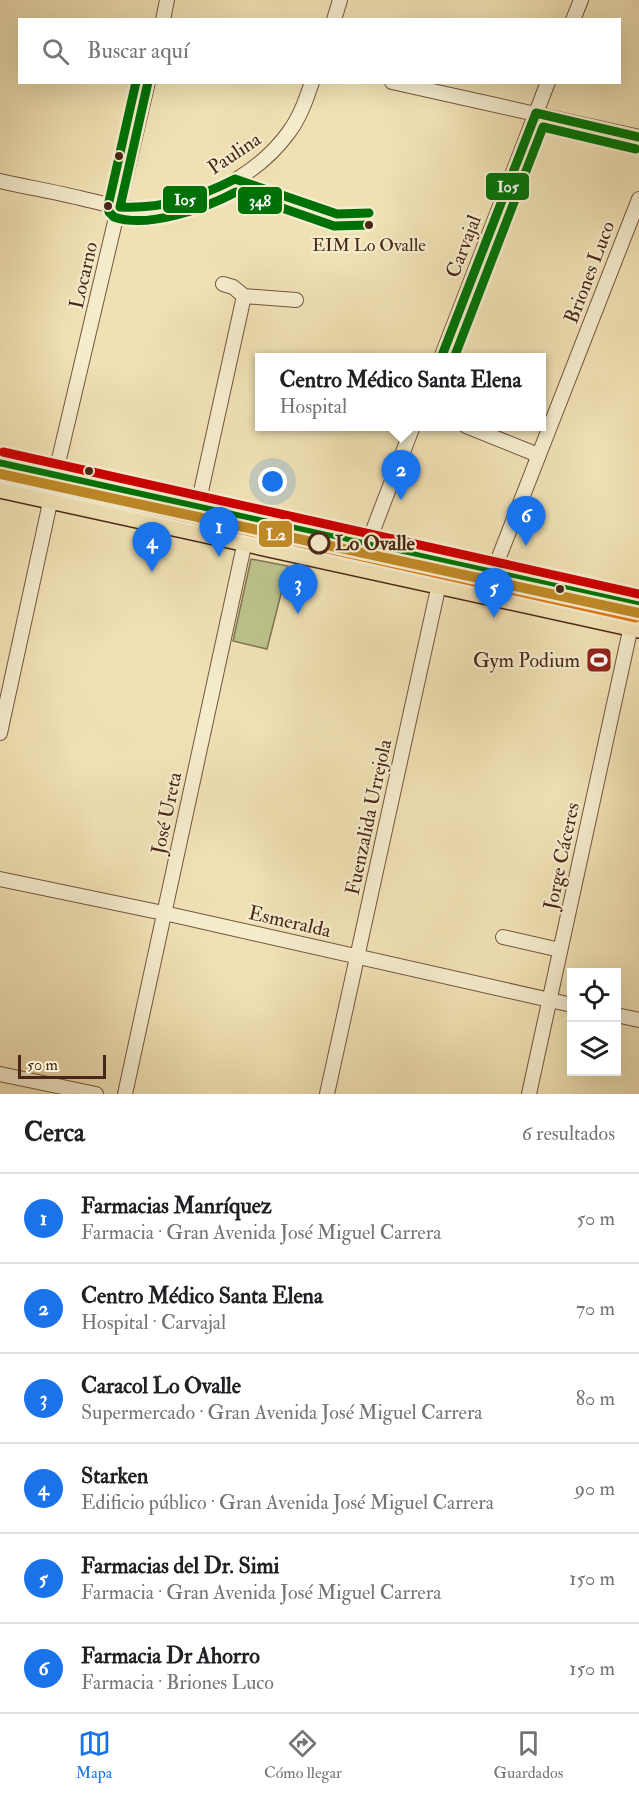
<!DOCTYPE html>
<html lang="es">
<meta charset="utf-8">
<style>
body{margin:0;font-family:"IM FELL Double Pica",serif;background:#f6f6f6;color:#202124}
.controls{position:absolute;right:18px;bottom:18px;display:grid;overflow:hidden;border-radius:0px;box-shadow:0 6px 24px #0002}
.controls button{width:54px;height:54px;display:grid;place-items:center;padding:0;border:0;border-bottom:2px solid #e0e0e0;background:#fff;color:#202124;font:30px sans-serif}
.scale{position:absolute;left:18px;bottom:15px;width:88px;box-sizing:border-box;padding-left:6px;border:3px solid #492616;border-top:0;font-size:16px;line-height:21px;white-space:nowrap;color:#492616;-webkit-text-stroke:4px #f5ecce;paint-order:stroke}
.you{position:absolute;left:273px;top:482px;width:21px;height:21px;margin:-15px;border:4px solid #fff;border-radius:50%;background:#1a73e8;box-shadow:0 0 0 9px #1a73e833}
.badge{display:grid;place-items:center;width:39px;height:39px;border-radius:50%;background:#1a73e8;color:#fff;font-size:20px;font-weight:700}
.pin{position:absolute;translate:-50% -50px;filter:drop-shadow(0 2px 3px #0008)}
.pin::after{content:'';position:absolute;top:32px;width:21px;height:18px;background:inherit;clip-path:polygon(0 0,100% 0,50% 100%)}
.popup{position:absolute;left:255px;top:353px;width:291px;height:78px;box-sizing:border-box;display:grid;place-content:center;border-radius:0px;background:#fff;filter:drop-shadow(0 2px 4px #0005);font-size:20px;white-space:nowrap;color:#757577}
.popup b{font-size:22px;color:#202124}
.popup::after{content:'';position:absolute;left:50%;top:100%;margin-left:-12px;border:12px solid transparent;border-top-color:#fff}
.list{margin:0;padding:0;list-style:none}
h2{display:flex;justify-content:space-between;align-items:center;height:78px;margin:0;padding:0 24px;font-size:26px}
h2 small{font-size:20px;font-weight:400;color:#757577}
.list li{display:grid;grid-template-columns:39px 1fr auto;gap:18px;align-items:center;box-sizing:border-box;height:90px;padding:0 24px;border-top:2px solid #e0e0e0}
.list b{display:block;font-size:22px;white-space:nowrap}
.list p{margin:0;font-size:20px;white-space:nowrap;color:#757577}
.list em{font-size:20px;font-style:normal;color:#757577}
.icon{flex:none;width:33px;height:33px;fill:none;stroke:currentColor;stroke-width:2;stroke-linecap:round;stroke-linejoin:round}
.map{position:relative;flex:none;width:639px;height:1094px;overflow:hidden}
.search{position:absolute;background:#fff;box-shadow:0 6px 24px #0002;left:18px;right:18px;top:18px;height:66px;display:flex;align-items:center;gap:15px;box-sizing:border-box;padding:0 21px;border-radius:0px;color:#757577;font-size:22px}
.sheet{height:618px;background:#fff}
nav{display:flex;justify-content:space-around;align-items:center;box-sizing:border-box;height:84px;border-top:2px solid #e0e0e0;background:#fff;font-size:16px;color:#757577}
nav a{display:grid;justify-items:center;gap:3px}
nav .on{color:#1a73e8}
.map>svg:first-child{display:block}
.green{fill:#bcc28b;stroke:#827450;stroke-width:1.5}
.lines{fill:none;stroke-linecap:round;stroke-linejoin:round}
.minor-casing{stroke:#73553e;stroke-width:16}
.primary-casing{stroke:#492616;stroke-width:24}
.minor{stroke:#f5ecce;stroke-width:14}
.primary{stroke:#f0e1b4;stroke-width:21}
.bus-1-casing{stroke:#f5ecce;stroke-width:14}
.bus-2-casing{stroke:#f5ecce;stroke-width:14}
.bus-3-casing{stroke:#f5ecce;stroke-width:14}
.bus-4-casing{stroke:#f5ecce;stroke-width:14}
.bus-5-casing{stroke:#f5ecce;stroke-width:14}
.bus-1{stroke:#007106;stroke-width:9}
.bus-2{stroke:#e1770e;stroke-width:9}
.bus-3{stroke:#c00;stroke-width:9}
.bus-4{stroke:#007106;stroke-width:9}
.bus-5{stroke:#007106;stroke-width:9}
.metro-1-casing{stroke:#f5ecce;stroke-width:15}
.metro-1{stroke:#bf8926;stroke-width:10}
.bus-dot{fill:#492616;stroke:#f5ecce;stroke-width:2}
.stop-dot{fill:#f5ecce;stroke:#492616;stroke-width:3}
.labels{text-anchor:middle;stroke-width:4.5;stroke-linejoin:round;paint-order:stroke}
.bus-label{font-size:18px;fill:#492616;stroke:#f5ecce}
.street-label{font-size:20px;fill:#492616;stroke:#f5ecce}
.stop-label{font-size:20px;font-weight:bold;fill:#492616;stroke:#f5ecce;text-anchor:start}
.poi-label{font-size:20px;fill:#492616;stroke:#f5ecce;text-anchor:end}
.line-badge{stroke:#f5ecce;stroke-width:2}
.badge-label{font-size:16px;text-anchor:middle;font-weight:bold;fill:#fff}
</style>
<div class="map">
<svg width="639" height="1094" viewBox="0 0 639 1094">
<rect width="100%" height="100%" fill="#f0e1b4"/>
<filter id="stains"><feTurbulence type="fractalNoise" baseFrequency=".00333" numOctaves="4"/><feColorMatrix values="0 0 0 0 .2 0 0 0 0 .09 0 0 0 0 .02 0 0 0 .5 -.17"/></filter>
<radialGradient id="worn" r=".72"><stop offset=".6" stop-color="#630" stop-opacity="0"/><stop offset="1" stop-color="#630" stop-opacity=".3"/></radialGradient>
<path class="green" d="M251,559L288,566L267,649L233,641Z"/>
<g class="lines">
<defs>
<path id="minor" d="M163,20L167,0
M334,20L340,0
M573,20L581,0
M392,82L639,137
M0,181C27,187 54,192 80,198C97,202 113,207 130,208C188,212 255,179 289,132C300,117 306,100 312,82
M223,284L233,287L244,296L296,300
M441,358L548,82
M466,426L538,455
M55,476L148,82
M196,514L244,296
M367,546L413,426
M490,580L639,199
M0,733L51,498
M0,879L173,915L572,1005
M503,937L560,950
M616,1015L639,1020
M0,1074L96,1094
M125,1094L245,541
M327,1094L439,584
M529,1094L631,626"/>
<path id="primary" d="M0,464L639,606
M0,487L639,627"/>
</defs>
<use href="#minor" class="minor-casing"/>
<use href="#primary" class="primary-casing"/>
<use href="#minor" class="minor"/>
<use href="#primary" class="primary"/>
<defs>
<path id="bus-1" d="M0,464L639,606"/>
<path id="bus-2" d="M0,476L636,618"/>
<path id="bus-3" d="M3,452L639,594"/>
<path id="bus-4" d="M148,82L120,207C162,209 198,198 235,179L337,214L369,213
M441,358L536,113L639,137"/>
<path id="bus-5" d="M136,82L108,206L109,212L114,217C148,229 206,208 236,192L334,226L369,225
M454,358L543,127L636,149"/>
</defs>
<use href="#bus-1" class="bus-1-casing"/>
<use href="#bus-2" class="bus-2-casing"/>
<use href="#bus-3" class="bus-3-casing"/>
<use href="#bus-4" class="bus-4-casing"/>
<use href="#bus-5" class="bus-5-casing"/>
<use href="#bus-1" class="bus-1"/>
<use href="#bus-2" class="bus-2"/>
<use href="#bus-3" class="bus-3"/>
<use href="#bus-4" class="bus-4"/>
<use href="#bus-5" class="bus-5"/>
<defs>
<path id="metro-1" d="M0,474L639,613"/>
</defs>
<use href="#metro-1" class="metro-1-casing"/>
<use href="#metro-1" class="metro-1"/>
</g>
<defs>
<symbol id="stadium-square" viewBox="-11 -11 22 22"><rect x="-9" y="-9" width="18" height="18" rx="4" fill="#8f2418" stroke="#f5ecce"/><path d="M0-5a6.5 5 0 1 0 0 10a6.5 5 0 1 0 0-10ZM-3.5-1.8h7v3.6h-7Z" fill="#fff"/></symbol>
</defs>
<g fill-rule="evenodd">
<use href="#stadium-square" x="584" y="645" width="30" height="30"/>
</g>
<g class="bus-dot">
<circle cx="119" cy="156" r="5"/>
<circle cx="108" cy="206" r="5"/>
<circle cx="369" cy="225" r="5"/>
<circle cx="89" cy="471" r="5"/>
<circle cx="560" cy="589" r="5"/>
</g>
<circle class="stop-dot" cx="319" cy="543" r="10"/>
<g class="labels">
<g class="bus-label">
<text x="369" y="251">EIM Lo Ovalle</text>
</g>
<g class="street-label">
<text transform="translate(234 153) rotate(-34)" y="7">Paulina</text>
<text transform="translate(463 246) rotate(-69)" y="7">Carvajal</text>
<text transform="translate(589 272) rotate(-69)" y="7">Briones Luco</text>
<text transform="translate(83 275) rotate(-77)" y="7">Locarno</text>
<text transform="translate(166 813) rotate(-78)" y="7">José Ureta</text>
<text transform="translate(368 817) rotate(-78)" y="7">Fuenzalida Urrejola</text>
<text transform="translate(561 856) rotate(-78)" y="7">Jorge Cáceres</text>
<text transform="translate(290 921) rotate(13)" y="7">Esmeralda</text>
</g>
<g class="stop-label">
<text x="335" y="550">Lo Ovalle</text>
</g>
<g class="poi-label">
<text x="580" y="667">Gym Podium</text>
</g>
</g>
<g class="line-badge">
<rect x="485" y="172" width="45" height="29" rx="6" fill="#007106"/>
<rect x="162" y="185" width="46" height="29" rx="6" fill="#007106"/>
<rect x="237" y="186" width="46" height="29" rx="6" fill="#007106"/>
<rect x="258" y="520" width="35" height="28" rx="6" fill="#bf8926"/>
</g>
<g class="badge-label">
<text x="508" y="192">I05</text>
<text x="185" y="205">I05</text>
<text x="260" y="206">348</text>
<text x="276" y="540">L2</text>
</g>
<rect width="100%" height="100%" filter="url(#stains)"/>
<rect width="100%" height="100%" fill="url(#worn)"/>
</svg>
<div class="controls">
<button><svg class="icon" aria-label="locate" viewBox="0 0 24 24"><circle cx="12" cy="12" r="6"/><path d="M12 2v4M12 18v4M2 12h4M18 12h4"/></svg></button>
<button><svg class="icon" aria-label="layers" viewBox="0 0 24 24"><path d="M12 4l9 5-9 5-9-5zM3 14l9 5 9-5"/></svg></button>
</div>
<div class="scale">50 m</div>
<div class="you"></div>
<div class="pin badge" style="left:219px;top:557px">1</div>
<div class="pin badge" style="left:401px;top:500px">2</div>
<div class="popup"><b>Centro Médico Santa Elena</b>Hospital</div>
<div class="pin badge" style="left:298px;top:614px">3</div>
<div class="pin badge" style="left:152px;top:572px">4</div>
<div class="pin badge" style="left:494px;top:618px">5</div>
<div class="pin badge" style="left:526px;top:546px">6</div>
<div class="search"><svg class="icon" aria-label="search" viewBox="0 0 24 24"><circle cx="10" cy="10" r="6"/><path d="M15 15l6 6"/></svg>Buscar aquí</div>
</div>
<section class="sheet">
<h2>Cerca<small>6 resultados</small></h2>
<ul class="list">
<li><span class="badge">1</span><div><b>Farmacias Manríquez</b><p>Farmacia · Gran Avenida José Miguel Carrera</p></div><em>50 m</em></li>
<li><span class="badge">2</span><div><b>Centro Médico Santa Elena</b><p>Hospital · Carvajal</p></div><em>70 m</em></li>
<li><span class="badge">3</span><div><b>Caracol Lo Ovalle</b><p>Supermercado · Gran Avenida José Miguel Carrera</p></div><em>80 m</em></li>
<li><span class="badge">4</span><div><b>Starken</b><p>Edificio público · Gran Avenida José Miguel Carrera</p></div><em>90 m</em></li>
<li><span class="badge">5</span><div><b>Farmacias del Dr. Simi</b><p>Farmacia · Gran Avenida José Miguel Carrera</p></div><em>150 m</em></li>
<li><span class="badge">6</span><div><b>Farmacia Dr Ahorro</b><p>Farmacia · Briones Luco</p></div><em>150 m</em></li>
</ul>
</section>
<nav>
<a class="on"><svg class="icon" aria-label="map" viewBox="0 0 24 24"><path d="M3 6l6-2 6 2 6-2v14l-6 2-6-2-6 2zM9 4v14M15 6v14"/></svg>Mapa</a>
<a><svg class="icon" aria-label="directions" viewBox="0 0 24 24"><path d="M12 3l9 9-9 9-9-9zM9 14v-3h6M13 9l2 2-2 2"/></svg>Cómo llegar</a>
<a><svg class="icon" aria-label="saved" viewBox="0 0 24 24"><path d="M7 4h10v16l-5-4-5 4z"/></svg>Guardados</a>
</nav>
